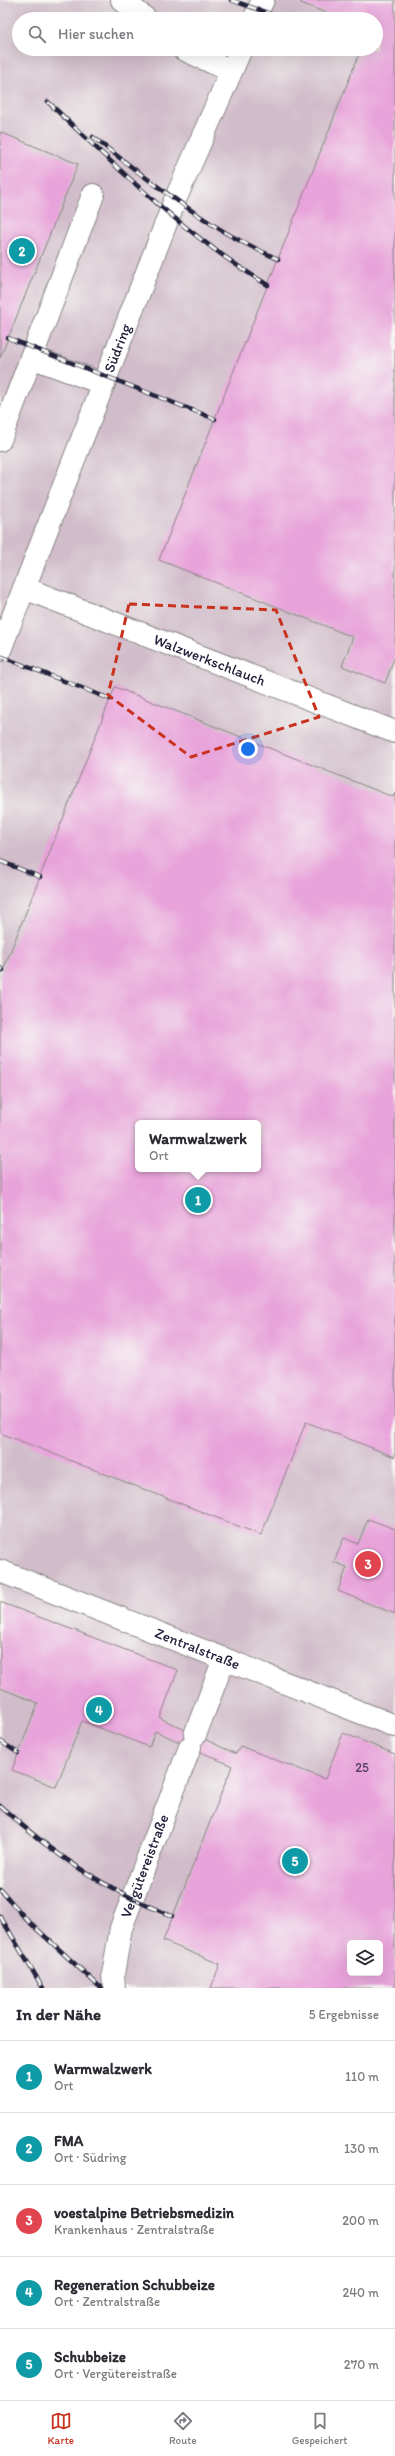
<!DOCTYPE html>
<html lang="de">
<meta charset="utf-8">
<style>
body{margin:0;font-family:Itim,sans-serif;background:#f7f7f7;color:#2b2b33}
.controls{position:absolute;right:12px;bottom:12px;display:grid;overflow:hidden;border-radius:6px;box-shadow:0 4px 16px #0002}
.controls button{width:36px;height:36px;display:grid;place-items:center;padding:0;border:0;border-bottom:1px solid #e1e1e2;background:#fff;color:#2b2b33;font:20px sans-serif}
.you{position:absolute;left:248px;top:749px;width:14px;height:14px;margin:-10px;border:3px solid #fff;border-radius:50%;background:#1a73e8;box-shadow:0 0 0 6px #1a73e833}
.badge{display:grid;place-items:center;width:26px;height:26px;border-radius:50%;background:#c8321e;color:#fff;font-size:13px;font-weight:700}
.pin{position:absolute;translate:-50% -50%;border:2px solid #fff;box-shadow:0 1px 4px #0006}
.popup{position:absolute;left:135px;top:1120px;width:126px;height:52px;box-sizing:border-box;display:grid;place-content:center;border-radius:6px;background:#fff;filter:drop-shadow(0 1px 3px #0005);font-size:13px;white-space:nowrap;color:#7c7c81}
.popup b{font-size:15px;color:#2b2b33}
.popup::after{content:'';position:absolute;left:50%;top:100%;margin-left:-8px;border:8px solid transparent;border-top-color:#fff}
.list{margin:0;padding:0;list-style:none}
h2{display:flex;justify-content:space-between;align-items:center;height:52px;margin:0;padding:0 16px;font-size:17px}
h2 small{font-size:13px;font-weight:400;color:#7c7c81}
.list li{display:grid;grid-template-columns:26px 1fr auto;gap:12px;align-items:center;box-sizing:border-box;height:72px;padding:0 16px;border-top:1px solid #e1e1e2}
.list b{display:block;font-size:15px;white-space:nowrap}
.list p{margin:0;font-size:13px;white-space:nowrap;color:#7c7c81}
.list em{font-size:13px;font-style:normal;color:#7c7c81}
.icon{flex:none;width:22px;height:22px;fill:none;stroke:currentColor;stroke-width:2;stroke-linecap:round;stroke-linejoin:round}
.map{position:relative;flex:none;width:395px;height:1988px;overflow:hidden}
.search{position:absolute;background:#fff;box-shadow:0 4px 16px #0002;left:12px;right:12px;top:12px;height:44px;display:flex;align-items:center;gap:10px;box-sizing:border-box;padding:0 14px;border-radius:22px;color:#7c7c81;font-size:15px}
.sheet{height:412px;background:#fff}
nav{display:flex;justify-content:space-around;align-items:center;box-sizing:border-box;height:56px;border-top:1px solid #e1e1e2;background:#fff;font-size:11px;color:#7c7c81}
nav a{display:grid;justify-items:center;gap:2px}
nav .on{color:#c8321e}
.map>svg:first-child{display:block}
.industrial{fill:#d1bdca;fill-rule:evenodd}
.building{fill:#e8a3da;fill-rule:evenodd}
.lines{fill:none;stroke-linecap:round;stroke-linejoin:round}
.minor-casing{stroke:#888484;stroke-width:24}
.minor{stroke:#fff;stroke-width:22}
.rail-casing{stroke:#22223b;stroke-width:4.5}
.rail{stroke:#f6f6f2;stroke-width:3;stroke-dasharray:9;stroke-linecap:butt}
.marked{fill:none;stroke:#c8321e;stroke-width:3;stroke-dasharray:8 5;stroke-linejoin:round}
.labels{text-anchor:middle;stroke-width:3;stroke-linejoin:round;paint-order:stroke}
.number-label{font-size:13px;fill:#544263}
.street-label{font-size:15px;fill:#22223b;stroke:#f6f6f2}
</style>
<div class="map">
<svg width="395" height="1988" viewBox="0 0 395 1988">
<rect width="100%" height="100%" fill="#f6f6f2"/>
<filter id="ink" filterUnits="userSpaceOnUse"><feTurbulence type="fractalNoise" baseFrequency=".025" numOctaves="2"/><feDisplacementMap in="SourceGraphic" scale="8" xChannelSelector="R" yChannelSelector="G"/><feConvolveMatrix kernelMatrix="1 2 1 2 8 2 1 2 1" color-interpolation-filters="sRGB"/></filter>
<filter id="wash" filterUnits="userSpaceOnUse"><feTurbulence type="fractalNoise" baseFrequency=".012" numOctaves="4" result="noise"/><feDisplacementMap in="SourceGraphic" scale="16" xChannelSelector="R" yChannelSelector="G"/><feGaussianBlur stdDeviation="0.9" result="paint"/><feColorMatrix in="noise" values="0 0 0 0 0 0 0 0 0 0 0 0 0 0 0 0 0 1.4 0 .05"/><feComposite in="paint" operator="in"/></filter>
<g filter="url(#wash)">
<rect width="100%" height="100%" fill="#efe6cd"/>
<path class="industrial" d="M0,0H395V1988H0ZM19,19H376V49H19ZM138,1123H258V1169H138ZM350,1943H380V1973H350Z"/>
<g id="blocks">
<path class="building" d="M302,0H395V656L385,683L342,666L353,637L159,560L361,49H376V19H341L301,3Z
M0,132L78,164L0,358Z
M115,687L393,797L395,793V1457L306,1422L261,1535L0,1433V978ZM138,1123H258V1169H138Z
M368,1519L395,1529V1614L338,1591L347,1567L334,1562L344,1538L358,1544Z
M0,1602L178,1670L160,1718L236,1754L240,1746L325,1779L343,1733L395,1754V1988H211L220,1964L163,1941L232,1766L155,1731L149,1747L82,1721L56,1787L12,1770L38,1703L0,1688ZM350,1943H380V1973H350Z"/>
</g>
</g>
<g filter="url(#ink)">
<use href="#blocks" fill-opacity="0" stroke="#888484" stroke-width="1"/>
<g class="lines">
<defs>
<g id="minor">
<path d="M122,0L146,19"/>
<path d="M254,19L263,0"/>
<path d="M183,49L231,71"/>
<path d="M31,357L104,384"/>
<path d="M0,440L93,195"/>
<path id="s1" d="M24,588L395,732"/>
<path id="s2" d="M0,650L175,200L241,49"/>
<path id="s3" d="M0,1571L395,1726"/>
<path d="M195,1735L224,1659"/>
<path id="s4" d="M114,1988L113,1974L121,1928L190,1747"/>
</g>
</defs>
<use href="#minor" class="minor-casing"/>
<use href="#minor" class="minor"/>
<defs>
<path id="rail" d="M231,0L285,19
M48,102C117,167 185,236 268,285
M93,137C136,171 180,205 226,233C243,243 261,251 278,259
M8,338L215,419
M0,656L110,699
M0,861L40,877
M0,968L3,970
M0,1741L18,1753
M0,1806C54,1855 104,1889 172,1916
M0,1889L26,1919L101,1988
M0,1916L43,1988"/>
</defs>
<use href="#rail" class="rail-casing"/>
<use href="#rail" class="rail"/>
</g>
</g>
<path class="marked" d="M129,604L276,610L319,717L191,757L108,695Z"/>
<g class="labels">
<g class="number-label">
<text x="362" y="1772">25</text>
</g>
<g class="street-label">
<text dy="5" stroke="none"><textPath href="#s2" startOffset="324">Südring</textPath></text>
<text dy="5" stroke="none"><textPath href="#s1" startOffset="199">Walzwerkschlauch</textPath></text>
<text dy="5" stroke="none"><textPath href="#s3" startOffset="212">Zentralstraße</textPath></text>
<text dy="5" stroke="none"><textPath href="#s4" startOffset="127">Vergütereistraße</textPath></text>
</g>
</g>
</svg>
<div class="controls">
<button><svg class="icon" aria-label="layers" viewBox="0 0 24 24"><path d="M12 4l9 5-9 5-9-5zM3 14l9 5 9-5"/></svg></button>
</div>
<div class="you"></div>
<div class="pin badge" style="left:198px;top:1200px;background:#0f9aa8">1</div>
<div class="popup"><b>Warmwalzwerk</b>Ort</div>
<div class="pin badge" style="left:22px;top:251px;background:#0f9aa8">2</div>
<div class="pin badge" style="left:368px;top:1564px;background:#e0444e">3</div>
<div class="pin badge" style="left:99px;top:1710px;background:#0f9aa8">4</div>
<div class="pin badge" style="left:295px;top:1861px;background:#0f9aa8">5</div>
<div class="search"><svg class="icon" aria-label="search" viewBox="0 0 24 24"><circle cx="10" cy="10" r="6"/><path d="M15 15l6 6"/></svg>Hier suchen</div>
</div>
<section class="sheet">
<h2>In der Nähe<small>5 Ergebnisse</small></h2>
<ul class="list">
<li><span class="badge" style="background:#0f9aa8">1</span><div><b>Warmwalzwerk</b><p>Ort</p></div><em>110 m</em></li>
<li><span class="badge" style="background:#0f9aa8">2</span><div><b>FMA</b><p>Ort · Südring</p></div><em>130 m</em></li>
<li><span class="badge" style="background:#e0444e">3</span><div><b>voestalpine Betriebsmedizin</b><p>Krankenhaus · Zentralstraße</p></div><em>200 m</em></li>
<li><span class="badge" style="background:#0f9aa8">4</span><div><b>Regeneration Schubbeize</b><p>Ort · Zentralstraße</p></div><em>240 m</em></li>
<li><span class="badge" style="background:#0f9aa8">5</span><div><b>Schubbeize</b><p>Ort · Vergütereistraße</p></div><em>270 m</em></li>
</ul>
</section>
<nav>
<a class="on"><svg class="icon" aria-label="map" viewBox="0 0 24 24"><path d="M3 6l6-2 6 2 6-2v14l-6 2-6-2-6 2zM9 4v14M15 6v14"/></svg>Karte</a>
<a><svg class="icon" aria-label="directions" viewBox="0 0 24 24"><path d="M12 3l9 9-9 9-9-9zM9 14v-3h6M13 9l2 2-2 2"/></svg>Route</a>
<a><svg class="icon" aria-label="saved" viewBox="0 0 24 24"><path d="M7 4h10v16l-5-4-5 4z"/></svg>Gespeichert</a>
</nav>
